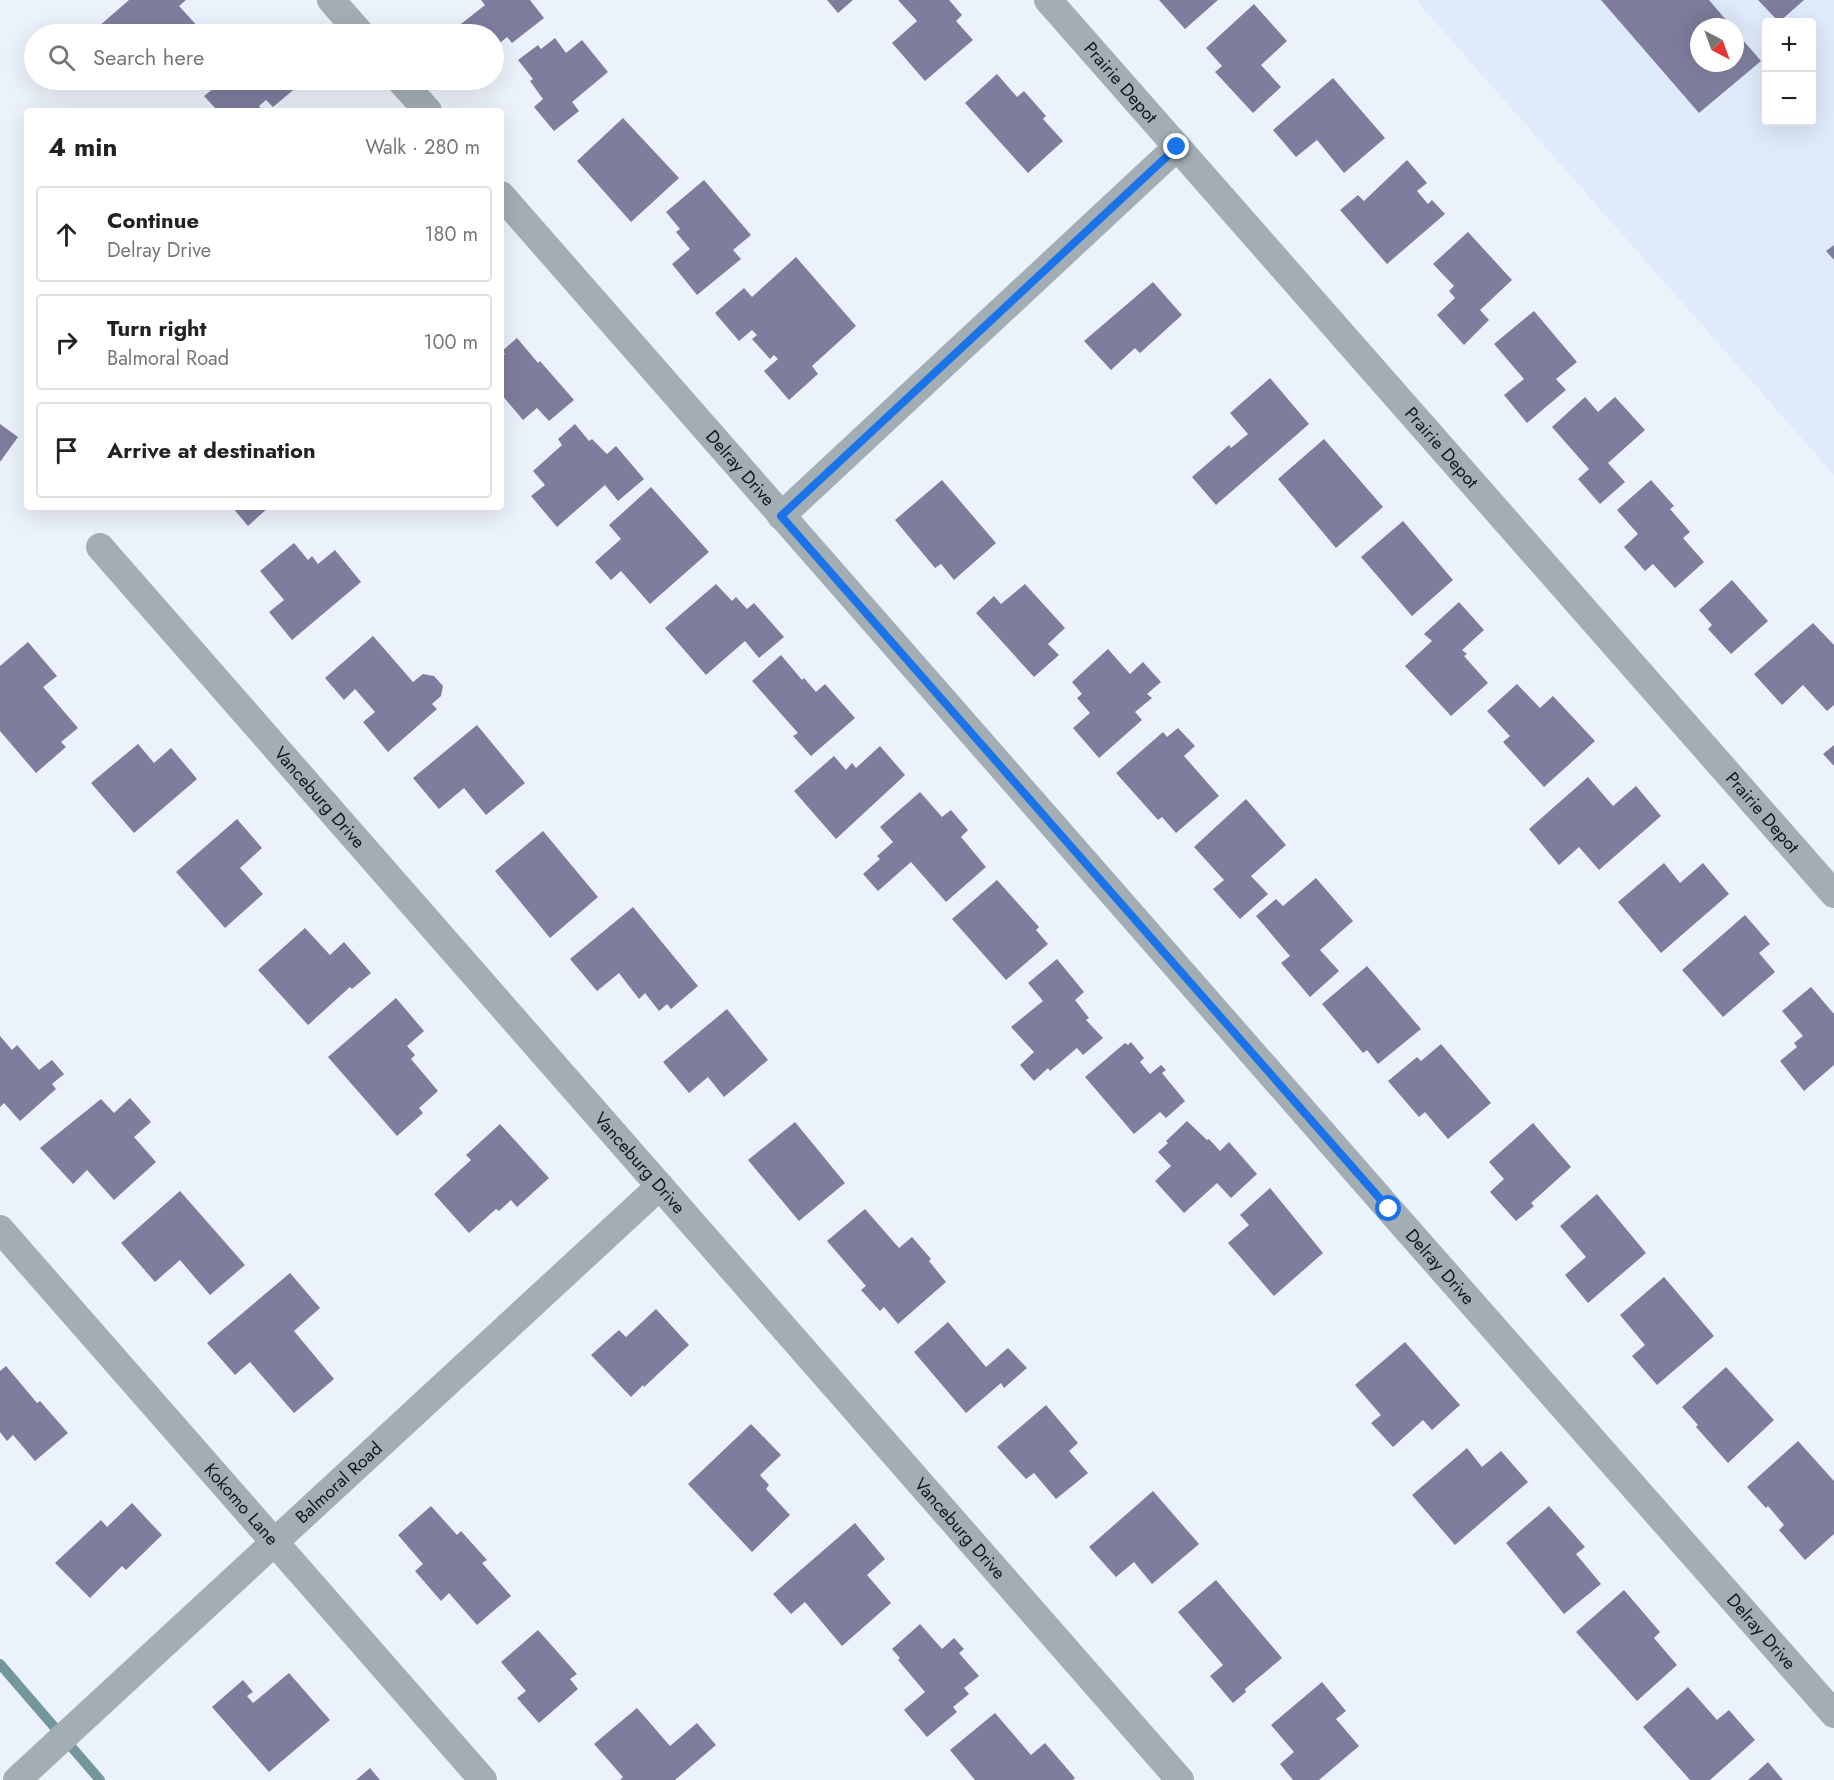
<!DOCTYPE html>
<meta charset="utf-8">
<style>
body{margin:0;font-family:Jost,sans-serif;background:#f6f6f6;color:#222}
.controls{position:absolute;right:18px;top:18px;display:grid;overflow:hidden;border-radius:6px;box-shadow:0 6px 24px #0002}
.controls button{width:54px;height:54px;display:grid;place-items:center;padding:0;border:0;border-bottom:2px solid #e0e0e0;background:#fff;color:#222;font:30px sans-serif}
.compass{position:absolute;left:1690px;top:18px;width:54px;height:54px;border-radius:50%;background:#fff;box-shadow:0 6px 24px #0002;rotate:139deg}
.stop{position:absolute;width:18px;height:18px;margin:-14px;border:4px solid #1a73e8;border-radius:50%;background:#fff}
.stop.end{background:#1a73e8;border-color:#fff;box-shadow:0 2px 6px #0008}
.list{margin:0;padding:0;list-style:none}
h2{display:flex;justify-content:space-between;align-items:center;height:78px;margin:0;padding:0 24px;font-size:26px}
h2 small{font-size:20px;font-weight:400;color:#767676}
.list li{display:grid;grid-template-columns:39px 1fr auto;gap:18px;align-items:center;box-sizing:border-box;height:96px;margin:0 12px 12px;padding:0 12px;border:2px solid #e0e0e0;border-radius:6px}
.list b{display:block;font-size:22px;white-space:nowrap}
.list p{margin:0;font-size:20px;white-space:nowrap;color:#767676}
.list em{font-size:20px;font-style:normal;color:#767676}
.icon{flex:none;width:33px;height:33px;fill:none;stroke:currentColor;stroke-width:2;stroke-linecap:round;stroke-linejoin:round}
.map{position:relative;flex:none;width:1834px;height:1780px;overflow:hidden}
.search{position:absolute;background:#fff;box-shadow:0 6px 24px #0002;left:24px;top:24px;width:480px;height:66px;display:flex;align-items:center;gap:15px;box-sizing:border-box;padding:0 21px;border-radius:33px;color:#767676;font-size:22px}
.panel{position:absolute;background:#fff;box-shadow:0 6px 24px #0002;left:24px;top:108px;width:480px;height:402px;border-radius:6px}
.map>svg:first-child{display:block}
.built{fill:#dfeafb;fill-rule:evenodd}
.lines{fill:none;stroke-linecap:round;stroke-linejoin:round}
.stream{stroke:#74979d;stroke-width:10}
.building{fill:#7e7d9e}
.street{stroke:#a3aeb4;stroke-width:28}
.route{stroke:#1a73e8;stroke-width:8}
.labels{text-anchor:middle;stroke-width:6;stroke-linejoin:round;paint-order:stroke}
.street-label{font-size:18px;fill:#11161e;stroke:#fff}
</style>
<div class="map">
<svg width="1834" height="1780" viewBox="0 0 1834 1780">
<rect width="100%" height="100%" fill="#ecf2fb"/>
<path class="built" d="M1416,0H1834V475ZM1766,22H1812V122H1766ZM1699,27H1735V63H1699Z"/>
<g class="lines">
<path class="stream" d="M0,1664L100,1780"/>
</g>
<path class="building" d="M129,0H186L179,6L201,30L199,32L202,34H90Z
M481,0H530L544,18L512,43L507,37L494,48V34H469L461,24L485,5Z
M827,0H853L838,13Z
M898,0H949L962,15L956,21L973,40L925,81L892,43L917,21Z
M1159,0H1218L1185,29Z
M1601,0H1709L1732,27H1699V63H1735V31L1761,61L1699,113Z
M1758,0H1804L1779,22Z
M1254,4L1287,41L1261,65L1281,87L1253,113L1215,72L1222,66L1206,48Z
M555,38L566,53L582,40L608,72L572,102L579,111L554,131L534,107L543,99L530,81L533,79L518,60L538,45L541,49Z
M997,74L1017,97L1024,91L1046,116L1043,119L1063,141L1028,173L965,103Z
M1333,78L1385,138L1344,173L1317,140L1296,157L1273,130Z
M216,80H293L298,86L273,107L266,100L259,106L263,111H213L216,109L204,96L219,84Z
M623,118L679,178L631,222L577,161Z
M1407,160L1427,183L1417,191L1428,204L1432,200L1445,214L1387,264L1340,210L1358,195L1364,201Z
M704,180L751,235L733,250L741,259L697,295L672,264L690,249L676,232L680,229L666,212Z
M1468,232L1512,280L1480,310L1489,320L1464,345L1437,315L1455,298L1449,291L1454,286L1433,264Z
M1834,245V260L1826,251Z
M796,257L856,326L812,366L818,374L789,400L764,371L778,359L774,355L770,359L752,339L757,335L752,330L739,341L715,313L744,288L752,297Z
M1153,282L1182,315L1140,353L1135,348L1111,370L1084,341Z
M1534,311L1577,362L1556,379L1566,390L1527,423L1504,395L1524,379L1494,344Z
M517,338L538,363L540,361L574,400L549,421L537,408L523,420L501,394V357L505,354L502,351Z
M1270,378L1309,424L1216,505L1192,477L1229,445L1231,448L1248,434L1230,413Z
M1585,397L1598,412L1615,397L1645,430L1608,463L1625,482L1600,504L1578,479L1589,469L1552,427Z
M0,424L18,437L0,462Z
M575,424L589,441L592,439L607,454L616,446L644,479L618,501L605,485L557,527L531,496L545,485L533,471L562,445L558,439Z
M1324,439L1383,507L1336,548L1278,479Z
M942,480L996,543L954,580L941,564L935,568L895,520Z
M1651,480L1674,506L1670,509L1690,532L1683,538L1704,562L1675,588L1653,564L1645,571L1624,547L1638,534L1617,510Z
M651,487L709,552L650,604L621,571L611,580L595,562L621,539L609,525Z
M232,507H269L248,526Z
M1403,521L1453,580L1412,616L1361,557Z
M294,543L308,560L312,556L318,564L335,550L361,582L292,640L269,612L284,600L260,571Z
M1732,580L1768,621L1731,654L1708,629L1712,625L1699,610Z
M716,584L732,601L736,597L747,609L754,603L784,637L759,658L745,641L706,675L665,628Z
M1025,584L1065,628L1048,644L1059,655L1034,677L976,613L994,596L1001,604Z
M1459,602L1484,630L1462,650L1467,654L1464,656L1488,683L1451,716L1405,666L1432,641L1424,634Z
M1813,623L1834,645V705L1827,711L1803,685L1782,705L1754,674Z
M373,636L413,682L423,674L434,676L443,686L441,696L432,704L437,709L388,752L363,722L375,712L355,689L344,700L325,678Z
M28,642L57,676L43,687L78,728L61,742L66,747L36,773L0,731V666Z
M1108,649L1130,674L1143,662L1161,682L1147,694L1152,698L1135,712L1142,720L1099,758L1073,728L1090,713L1077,698L1082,694L1072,682Z
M781,655L802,680L804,678L816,692L825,684L855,718L811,756L793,736L798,733L752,681Z
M1517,684L1540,708L1553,696L1595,741L1544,787L1503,742L1510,736L1487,711Z
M477,725L525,783L486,815L464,788L439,809L413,778Z
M1178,728L1195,746L1184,756L1219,796L1176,833L1162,817L1158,820L1116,773L1163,732L1167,737Z
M138,744L154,763L171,748L197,779L134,833L91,783Z
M1834,745V766L1823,754Z
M880,746L905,775L836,839L794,791L834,756L846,770L852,763L856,768Z
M1588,777L1613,806L1636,786L1661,816L1599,870L1579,847L1559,865L1529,829Z
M920,792L942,817L951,810L968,830L961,837L986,867L946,902L911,862L878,891L863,874L880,859L877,856L893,842L880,827Z
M1246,799L1286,845L1251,876L1268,894L1240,919L1213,889L1224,880L1194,847Z
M237,819L262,848L240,868L263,894L225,928L176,872Z
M543,831L598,897L550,938L495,871Z
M1664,863L1680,883L1703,863L1729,894L1661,953L1618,902Z
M1316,878L1353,921L1320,950L1339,971L1310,997L1281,963L1290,956L1256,916L1276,899L1283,906Z
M997,880L1039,927L1036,930L1048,944L1006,980L952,919Z
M633,907L698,986L671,1009L667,1004L659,1011L645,993L639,999L619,973L597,991L570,959Z
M1745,915L1770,944L1759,953L1775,972L1723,1017L1682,970Z
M305,928L330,955L344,942L371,973L352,989L350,987L308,1025L258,970Z
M1057,959L1084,992L1075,1000L1089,1018L1086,1020L1103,1038L1083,1055L1077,1048L1050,1071L1048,1068L1034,1081L1020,1065L1034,1052L1011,1027L1043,1001L1028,983Z
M1367,966L1421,1029L1378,1064L1367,1050L1363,1053L1322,1004Z
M1811,987L1834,1014V1065L1804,1091L1780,1061L1797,1047L1794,1043L1803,1036L1782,1011Z
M396,998L424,1031L407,1046L415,1055L411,1059L438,1091L419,1108L423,1113L397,1136L328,1057Z
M727,1009L768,1060L724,1097L708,1077L689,1093L663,1062Z
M0,1036L12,1050L17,1045L39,1070L52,1060L64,1074L52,1084L56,1089L20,1121L4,1103L0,1107Z
M1131,1042L1144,1058L1140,1062L1150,1074L1161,1065L1166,1070L1162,1073L1185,1101L1166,1118L1160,1112L1134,1134L1085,1077L1125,1043L1128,1045Z
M1441,1044L1491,1103L1448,1139L1425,1112L1419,1117L1388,1081L1417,1057L1421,1061Z
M130,1098L151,1122L134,1137L156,1162L114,1200L87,1170L73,1184L40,1148L101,1099L114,1113Z
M1187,1121L1207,1140L1209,1139L1220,1151L1229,1142L1257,1174L1231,1198L1217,1183L1184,1213L1155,1181L1171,1166L1158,1152L1168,1143L1166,1141Z
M795,1122L845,1183L799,1221L748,1160Z
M1533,1123L1571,1167L1531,1203L1534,1206L1516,1221L1490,1192L1504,1179L1489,1162Z
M500,1124L549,1178L517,1207L511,1200L499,1211L496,1209L469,1233L434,1194L471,1160L466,1155Z
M1270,1188L1323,1253L1274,1296L1228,1243L1249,1225L1240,1215Z
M180,1191L245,1265L210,1295L180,1260L155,1282L121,1243Z
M1597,1194L1646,1253L1588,1303L1565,1275L1586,1257L1560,1226Z
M865,1209L899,1248L912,1237L931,1259L929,1261L946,1282L898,1324L884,1307L880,1311L861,1290L866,1286L827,1241Z
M290,1273L320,1308L294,1331L334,1379L294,1413L250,1362L235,1375L207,1343Z
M1664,1277L1714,1336L1657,1385L1632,1356L1645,1345L1620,1315Z
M656,1309L689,1345L644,1387L643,1385L631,1397L591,1355L619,1330L626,1337Z
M948,1322L986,1367L1008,1348L1027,1368L1004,1388L1001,1383L966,1413L914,1352Z
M1405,1342L1460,1405L1432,1430L1423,1420L1393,1447L1371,1423L1381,1415L1355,1385Z
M6,1366L37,1403L40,1401L68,1433L35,1461L13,1435L7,1441L0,1432V1371Z
M1726,1367L1774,1420L1728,1463L1696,1427L1698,1425L1682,1407Z
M1046,1405L1078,1443L1069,1451L1088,1473L1056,1499L1034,1473L1026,1479L997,1447Z
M751,1424L781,1455L760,1475L769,1485L766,1489L790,1515L752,1552L688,1484Z
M1798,1441L1834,1481V1534L1805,1560L1779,1530L1784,1525L1768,1506L1766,1508L1747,1487Z
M1467,1448L1482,1467L1501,1451L1528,1482L1455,1545L1412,1495Z
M1153,1491L1199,1544L1152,1584L1134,1562L1116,1577L1089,1547Z
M132,1503L162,1535L126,1570L122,1566L90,1598L55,1563L101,1520L107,1527Z
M431,1506L457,1535L461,1531L487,1560L482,1563L511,1596L477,1625L449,1593L441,1601L415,1571L423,1564L398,1535Z
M1549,1506L1585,1547L1576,1554L1601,1584L1564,1614L1506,1543Z
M855,1523L885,1559L867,1575L891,1603L842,1646L805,1602L791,1614L773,1594Z
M1216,1580L1282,1658L1245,1689L1246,1692L1233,1703L1210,1676L1223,1665L1178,1612Z
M1624,1590L1660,1632L1654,1638L1677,1665L1637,1701L1576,1632Z
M920,1624L942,1649L954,1638L964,1649L959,1653L979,1676L964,1688L969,1694L953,1707L957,1712L927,1737L904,1710L925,1692L898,1660L900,1658L892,1649Z
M538,1630L577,1674L570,1679L578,1689L539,1723L517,1698L526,1691L501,1662Z
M289,1673L330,1720L269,1772L212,1707L243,1680L253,1692L247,1696L253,1703Z
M1322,1682L1346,1711L1336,1719L1359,1746L1319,1780H1293L1280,1764L1294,1752L1271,1725Z
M1688,1687L1717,1720L1729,1710L1755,1740L1710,1780H1690L1643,1727Z
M637,1708L670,1746L697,1723L716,1745L675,1780H620L623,1777L594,1744Z
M995,1713L1031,1755L1045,1743L1075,1778L1073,1780H975L950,1750Z
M1768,1762L1783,1780H1748Z
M370,1768L380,1780H356Z"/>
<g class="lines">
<g class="street">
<path d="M331,0L361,34"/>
<path id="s1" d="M1048,0L1834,894"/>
<path d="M400,80L428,111"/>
<path id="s2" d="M501,195L1389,1209L1834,1714"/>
<path d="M781,516L1177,147"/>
<path id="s3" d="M100,547L1180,1780"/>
<path id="s4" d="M0,1229L483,1780"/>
<path id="s5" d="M17,1780L660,1186"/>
</g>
</g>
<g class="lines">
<path class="route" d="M1177,147L781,516L1389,1209"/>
</g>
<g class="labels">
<g class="street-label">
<text dy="6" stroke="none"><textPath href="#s1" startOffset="110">Prairie Depot</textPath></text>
<text dy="6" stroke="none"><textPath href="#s1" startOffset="596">Prairie Depot</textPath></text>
<text dy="6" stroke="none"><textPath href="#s2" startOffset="363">Delray Drive</textPath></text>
<text dy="6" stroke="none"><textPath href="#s3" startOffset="333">Vanceburg Drive</textPath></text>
<text dy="6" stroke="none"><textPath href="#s1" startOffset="1082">Prairie Depot</textPath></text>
<text dy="6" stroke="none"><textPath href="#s3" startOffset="819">Vanceburg Drive</textPath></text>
<text dy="6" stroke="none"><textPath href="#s2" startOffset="1425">Delray Drive</textPath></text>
<text dy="6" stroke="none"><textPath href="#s5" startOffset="438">Balmoral Road</textPath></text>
<text dy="6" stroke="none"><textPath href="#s4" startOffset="366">Kokomo Lane</textPath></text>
<text dy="6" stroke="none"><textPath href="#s3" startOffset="1305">Vanceburg Drive</textPath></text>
<text dy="6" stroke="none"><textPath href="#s2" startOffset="1911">Delray Drive</textPath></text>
</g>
</g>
</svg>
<div class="controls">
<button>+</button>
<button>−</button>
</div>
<svg class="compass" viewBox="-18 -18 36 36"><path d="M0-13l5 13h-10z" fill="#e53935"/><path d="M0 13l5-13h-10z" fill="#767676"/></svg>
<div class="stop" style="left:1389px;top:1209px"></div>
<div class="stop end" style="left:1177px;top:147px"></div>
<div class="search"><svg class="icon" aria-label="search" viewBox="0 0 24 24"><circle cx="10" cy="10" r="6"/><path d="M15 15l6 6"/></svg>Search here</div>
<section class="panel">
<h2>4 min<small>Walk · 280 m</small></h2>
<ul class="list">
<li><svg class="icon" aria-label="ahead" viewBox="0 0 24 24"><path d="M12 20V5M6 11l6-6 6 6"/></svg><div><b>Continue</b><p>Delray Drive</p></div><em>180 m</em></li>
<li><svg class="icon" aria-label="right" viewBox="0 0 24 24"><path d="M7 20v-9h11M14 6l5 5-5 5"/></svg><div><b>Turn right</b><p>Balmoral Road</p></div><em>100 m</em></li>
<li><svg class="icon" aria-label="arrive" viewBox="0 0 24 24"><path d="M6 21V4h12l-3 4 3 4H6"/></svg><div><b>Arrive at destination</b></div></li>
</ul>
</section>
</div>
